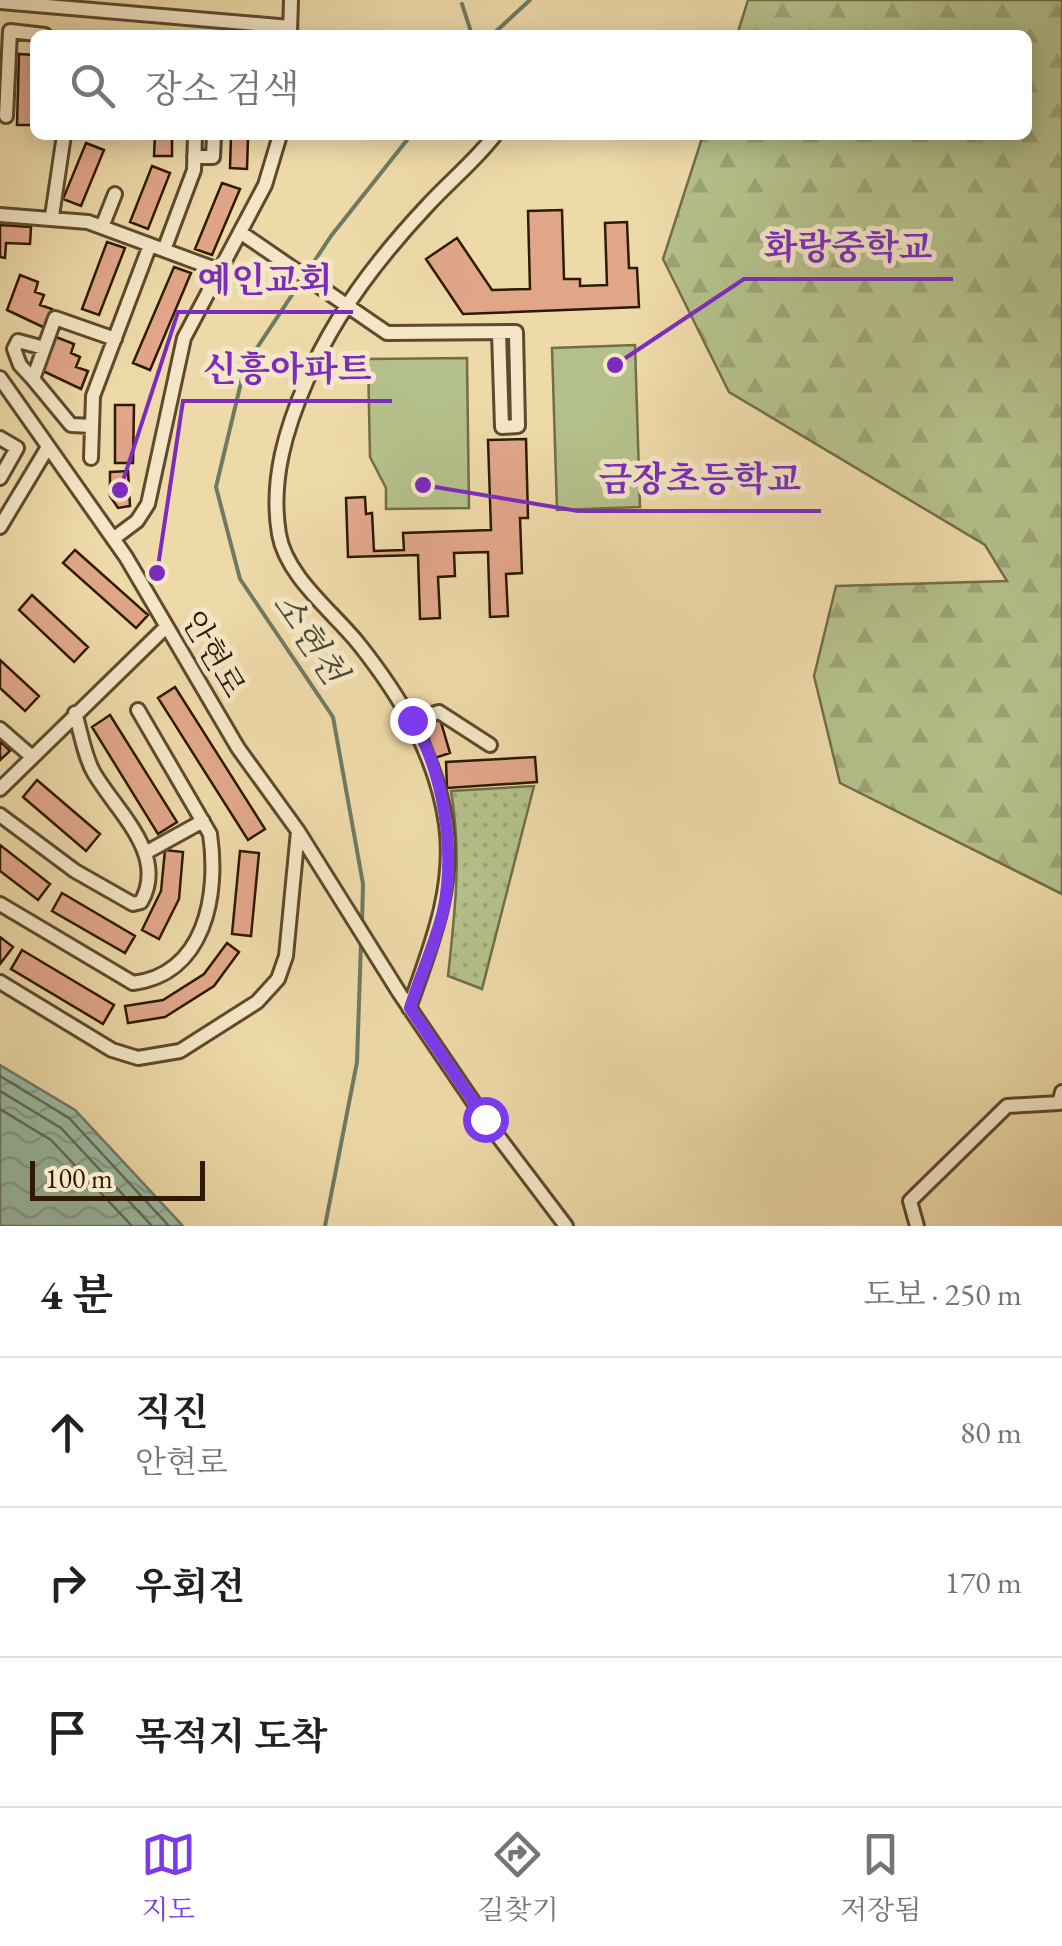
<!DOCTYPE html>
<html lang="ko">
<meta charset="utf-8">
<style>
body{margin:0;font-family:"EB Garamond","Noto Serif KR",serif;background:#f2f2f2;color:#202124}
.scale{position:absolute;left:30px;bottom:25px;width:175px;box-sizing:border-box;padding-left:10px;border:5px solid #2e1b02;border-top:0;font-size:28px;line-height:35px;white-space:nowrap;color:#2e1b02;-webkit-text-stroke:8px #f4e6c6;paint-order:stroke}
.stop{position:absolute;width:30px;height:30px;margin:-22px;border:8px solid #7c3aed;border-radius:50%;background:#fff}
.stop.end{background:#7c3aed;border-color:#fff;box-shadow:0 2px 10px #0008}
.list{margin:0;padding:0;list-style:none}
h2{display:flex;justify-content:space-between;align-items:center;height:130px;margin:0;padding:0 40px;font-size:42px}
h2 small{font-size:32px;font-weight:400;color:#757577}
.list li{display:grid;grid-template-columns:65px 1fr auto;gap:30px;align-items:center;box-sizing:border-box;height:150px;padding:0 40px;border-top:2px solid #e0e0e0}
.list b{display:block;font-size:38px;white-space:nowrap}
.list p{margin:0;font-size:32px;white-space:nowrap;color:#757577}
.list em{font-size:32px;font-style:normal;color:#757577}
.icon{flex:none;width:55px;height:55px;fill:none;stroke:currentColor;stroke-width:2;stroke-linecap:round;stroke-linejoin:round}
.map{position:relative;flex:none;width:1062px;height:1226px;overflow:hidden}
.search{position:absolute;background:#fff;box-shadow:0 5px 25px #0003;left:30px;right:30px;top:30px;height:110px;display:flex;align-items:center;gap:25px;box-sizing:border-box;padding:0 35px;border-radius:15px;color:#757577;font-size:38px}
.sheet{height:580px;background:#fff}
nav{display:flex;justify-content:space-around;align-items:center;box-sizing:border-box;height:140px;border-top:2px solid #e0e0e0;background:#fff;font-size:28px;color:#757577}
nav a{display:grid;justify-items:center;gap:5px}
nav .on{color:#7c3aed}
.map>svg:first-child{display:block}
.grass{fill:url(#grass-dots);stroke:#716e46;stroke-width:2.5}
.forest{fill:url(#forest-firs);stroke:#716e46;stroke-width:2.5}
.pitch{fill:#b4c08b;stroke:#716e46;stroke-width:2.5}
.water{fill:url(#water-waves);stroke:#6f7a64;stroke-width:2.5}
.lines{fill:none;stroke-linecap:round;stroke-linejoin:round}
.shore{stroke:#646a54;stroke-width:2.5}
.stream{stroke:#6f7a64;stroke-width:4}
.building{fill:#e1a68a;stroke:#2e1b02;stroke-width:2.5}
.minor-casing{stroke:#5e4a2c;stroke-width:18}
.minor{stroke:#f4e6c6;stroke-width:12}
.route{stroke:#7c3aed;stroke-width:12}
.labels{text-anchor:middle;stroke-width:10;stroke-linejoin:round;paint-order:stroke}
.street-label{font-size:32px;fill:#2e1b02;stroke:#f4e6c6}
.water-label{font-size:35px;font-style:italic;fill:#4e4b33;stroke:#f4e6c6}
.leader{fill:none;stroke:#7b2cbf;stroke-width:4}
.callout-dot{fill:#7b2cbf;stroke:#f4e6c6;stroke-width:4}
.callout-label{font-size:35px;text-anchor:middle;font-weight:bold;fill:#7b2cbf;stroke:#f4e6c6;stroke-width:10;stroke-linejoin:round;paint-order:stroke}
</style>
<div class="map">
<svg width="1062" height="1226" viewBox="0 0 1062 1226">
<defs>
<pattern id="grass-dots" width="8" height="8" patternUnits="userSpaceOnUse" patternTransform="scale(2.5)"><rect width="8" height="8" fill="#b4c08b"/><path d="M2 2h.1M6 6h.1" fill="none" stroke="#9ba476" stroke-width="1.8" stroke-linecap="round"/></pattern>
<pattern id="forest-firs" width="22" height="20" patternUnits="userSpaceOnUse" patternTransform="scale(2.5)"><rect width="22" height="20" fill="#b4c08b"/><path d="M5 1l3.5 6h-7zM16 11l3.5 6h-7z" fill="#9ba476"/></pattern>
<pattern id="water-waves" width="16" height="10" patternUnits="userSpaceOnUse" patternTransform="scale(2.5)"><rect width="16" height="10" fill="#9abaa5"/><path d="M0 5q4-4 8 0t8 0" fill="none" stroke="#859f8c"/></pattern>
</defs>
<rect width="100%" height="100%" fill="#eed9a8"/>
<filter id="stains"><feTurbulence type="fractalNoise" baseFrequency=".002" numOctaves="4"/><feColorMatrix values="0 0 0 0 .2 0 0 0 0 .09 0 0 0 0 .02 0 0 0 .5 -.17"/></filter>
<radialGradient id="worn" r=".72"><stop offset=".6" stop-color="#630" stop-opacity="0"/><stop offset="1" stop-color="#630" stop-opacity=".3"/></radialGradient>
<path class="grass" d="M534,786L482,989L448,976C455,912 462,854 451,791Z"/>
<path class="forest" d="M748,0H1062V894L840,783L814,676L836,586L1007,581L985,545L729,392L663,259L703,135H1027V35H737Z"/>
<path class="pitch" d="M635,345L640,507L557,510L552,348Z
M467,358L469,508L386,509V488L370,457L368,359Z"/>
<path class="water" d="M0,1065L75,1110L183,1226H0Z"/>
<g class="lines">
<path class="shore" d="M0,1076L69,1118L169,1226
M0,1091L61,1128L152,1226
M0,1109L51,1140L132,1226"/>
<path class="stream" d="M462,4L472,35
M492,35L530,0
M362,924L363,884L333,717L240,579L216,487L245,366L331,236L411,135
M325,1226L357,1062L361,943"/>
</g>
<path class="building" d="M19,54L35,55V125H17Z
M155,135H172V156H154Z
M255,135L248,137L247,169L230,168L231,136Z
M86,143L104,150L81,206L63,199Z
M152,166L170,173L148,229L130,222Z
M222,183L240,189L212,255L195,249Z
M562,210L564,279H580V286L607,285L605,223L627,222L629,268H637L639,307L463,314L426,259L457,238L492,290L530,289L528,211Z
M0,225L31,227L30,244L6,243L5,258L0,257Z
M107,242L125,248L99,315L82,309Z
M174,267L191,273L150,370L133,363Z
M20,275L38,282L35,292L44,295L40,305L52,309L45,328L7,310Z
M56,337L74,344L71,353L80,357L76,367L88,371L81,389L43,371Z
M115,405H134L133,463H115Z
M526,439L528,518H520L522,573L506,574L508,616L490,617L488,552L454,553L455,576L438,577L440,618L420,619L418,555L348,557L346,498L365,497L366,514L372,513L374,551L404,550L403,533L491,530L488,440Z
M128,471L130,506L118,508L110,496V472Z
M75,550L148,615L136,628L63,563Z
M32,595L88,647L74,662L19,610Z
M0,660L39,696L25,711L0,688Z
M175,687L265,829L248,840L158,698Z
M110,715L177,822L158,834L92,727Z
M440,719L450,753L435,758L424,724Z
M0,741L10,751L0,760Z
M535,757L537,782L447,788L446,762Z
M37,780L100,834L86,851L23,797Z
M0,845L50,884L38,900L0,871Z
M165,850L183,852L179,899L159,939L142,930L161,891Z
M240,851L259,853L251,936L232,934Z
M62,893L135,936L125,953L52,911Z
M0,937L13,947L0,964Z
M227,943L239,952L214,986L165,1017L128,1023L125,1006L163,1000L204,974Z
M22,950L114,1005L103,1024L11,969Z"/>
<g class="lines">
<defs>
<path id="minor" d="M0,2L290,27
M290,33L291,0
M6,116L10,31L45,35
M194,157H213L214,135
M0,215L88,222L218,270
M52,216L64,135
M102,227L115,194
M240,232L387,333L516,332L518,426L502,427L499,333
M164,250L194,170L195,135
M0,378L126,557L238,748L298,831L400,994L485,1119L566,1226
M33,379L20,365L14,349L18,341L44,348
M92,426L71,425L33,379L55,318L115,339
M0,438L17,448L0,478
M91,458L93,396L150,245
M0,527L48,447
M113,539L137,521L148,504L184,338L265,185L280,135
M412,720L439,712L490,745
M0,729L31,756
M0,789L166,627
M0,815L75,871L133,904L141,902C168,855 117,812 94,773C84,756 81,732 75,713
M147,852L203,821
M0,904L133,983C205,974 219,895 210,834L138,710
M0,982L112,1050L138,1058L180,1051L257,1002L278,979L286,956L298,831
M409,1008C430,948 455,889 446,824C436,755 401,697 358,643C332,611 286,576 279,534C270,480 286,428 307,380C333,317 381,255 427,206C449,182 475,161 495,135
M917,1226L910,1201L1007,1106L1059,1103L1062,1092"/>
</defs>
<use href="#minor" class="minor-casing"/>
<use href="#minor" class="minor"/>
</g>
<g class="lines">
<path class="route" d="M412,720C444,772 456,852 443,911C435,944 420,976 410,1008L485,1119"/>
</g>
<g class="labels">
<g class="street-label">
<text transform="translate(214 654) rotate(60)" y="11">안현로</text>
</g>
<g class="water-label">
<text transform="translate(310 638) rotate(56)" y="12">소현천</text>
</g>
</g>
<path class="leader" d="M615 365L744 279H953M120 490L178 312H353M157 573L183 401H392M423 485L578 511H821"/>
<g class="callout-dot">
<circle cx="615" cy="365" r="10"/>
<circle cx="120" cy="490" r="10"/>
<circle cx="157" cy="573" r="10"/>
<circle cx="423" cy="485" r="10"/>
</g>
<g class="callout-label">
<text x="848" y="259">화랑중학교</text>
<text x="265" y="292">예인교회</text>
<text x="287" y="381">신흥아파트</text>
<text x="700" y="491">금장초등학교</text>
</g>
<rect width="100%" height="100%" filter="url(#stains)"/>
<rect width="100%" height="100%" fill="url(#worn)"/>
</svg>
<div class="scale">100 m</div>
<div class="stop" style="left:485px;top:1119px"></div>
<div class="stop end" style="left:412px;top:720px"></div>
<div class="search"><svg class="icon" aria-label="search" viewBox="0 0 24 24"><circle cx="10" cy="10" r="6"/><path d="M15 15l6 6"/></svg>장소 검색</div>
</div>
<section class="sheet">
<h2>4 분<small>도보 · 250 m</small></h2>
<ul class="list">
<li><svg class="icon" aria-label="ahead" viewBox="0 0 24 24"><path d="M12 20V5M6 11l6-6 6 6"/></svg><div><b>직진</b><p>안현로</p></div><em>80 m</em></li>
<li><svg class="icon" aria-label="right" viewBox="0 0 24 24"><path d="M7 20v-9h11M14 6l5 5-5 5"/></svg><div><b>우회전</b></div><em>170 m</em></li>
<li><svg class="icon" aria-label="arrive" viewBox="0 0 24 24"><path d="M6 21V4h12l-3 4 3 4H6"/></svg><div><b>목적지 도착</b></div></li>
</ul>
</section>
<nav>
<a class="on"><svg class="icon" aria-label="map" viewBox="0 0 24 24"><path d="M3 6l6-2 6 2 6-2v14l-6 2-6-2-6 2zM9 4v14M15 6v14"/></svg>지도</a>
<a><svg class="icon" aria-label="directions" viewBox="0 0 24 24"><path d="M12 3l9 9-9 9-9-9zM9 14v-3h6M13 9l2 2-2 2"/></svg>길찾기</a>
<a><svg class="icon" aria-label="saved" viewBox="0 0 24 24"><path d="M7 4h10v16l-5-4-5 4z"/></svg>저장됨</a>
</nav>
